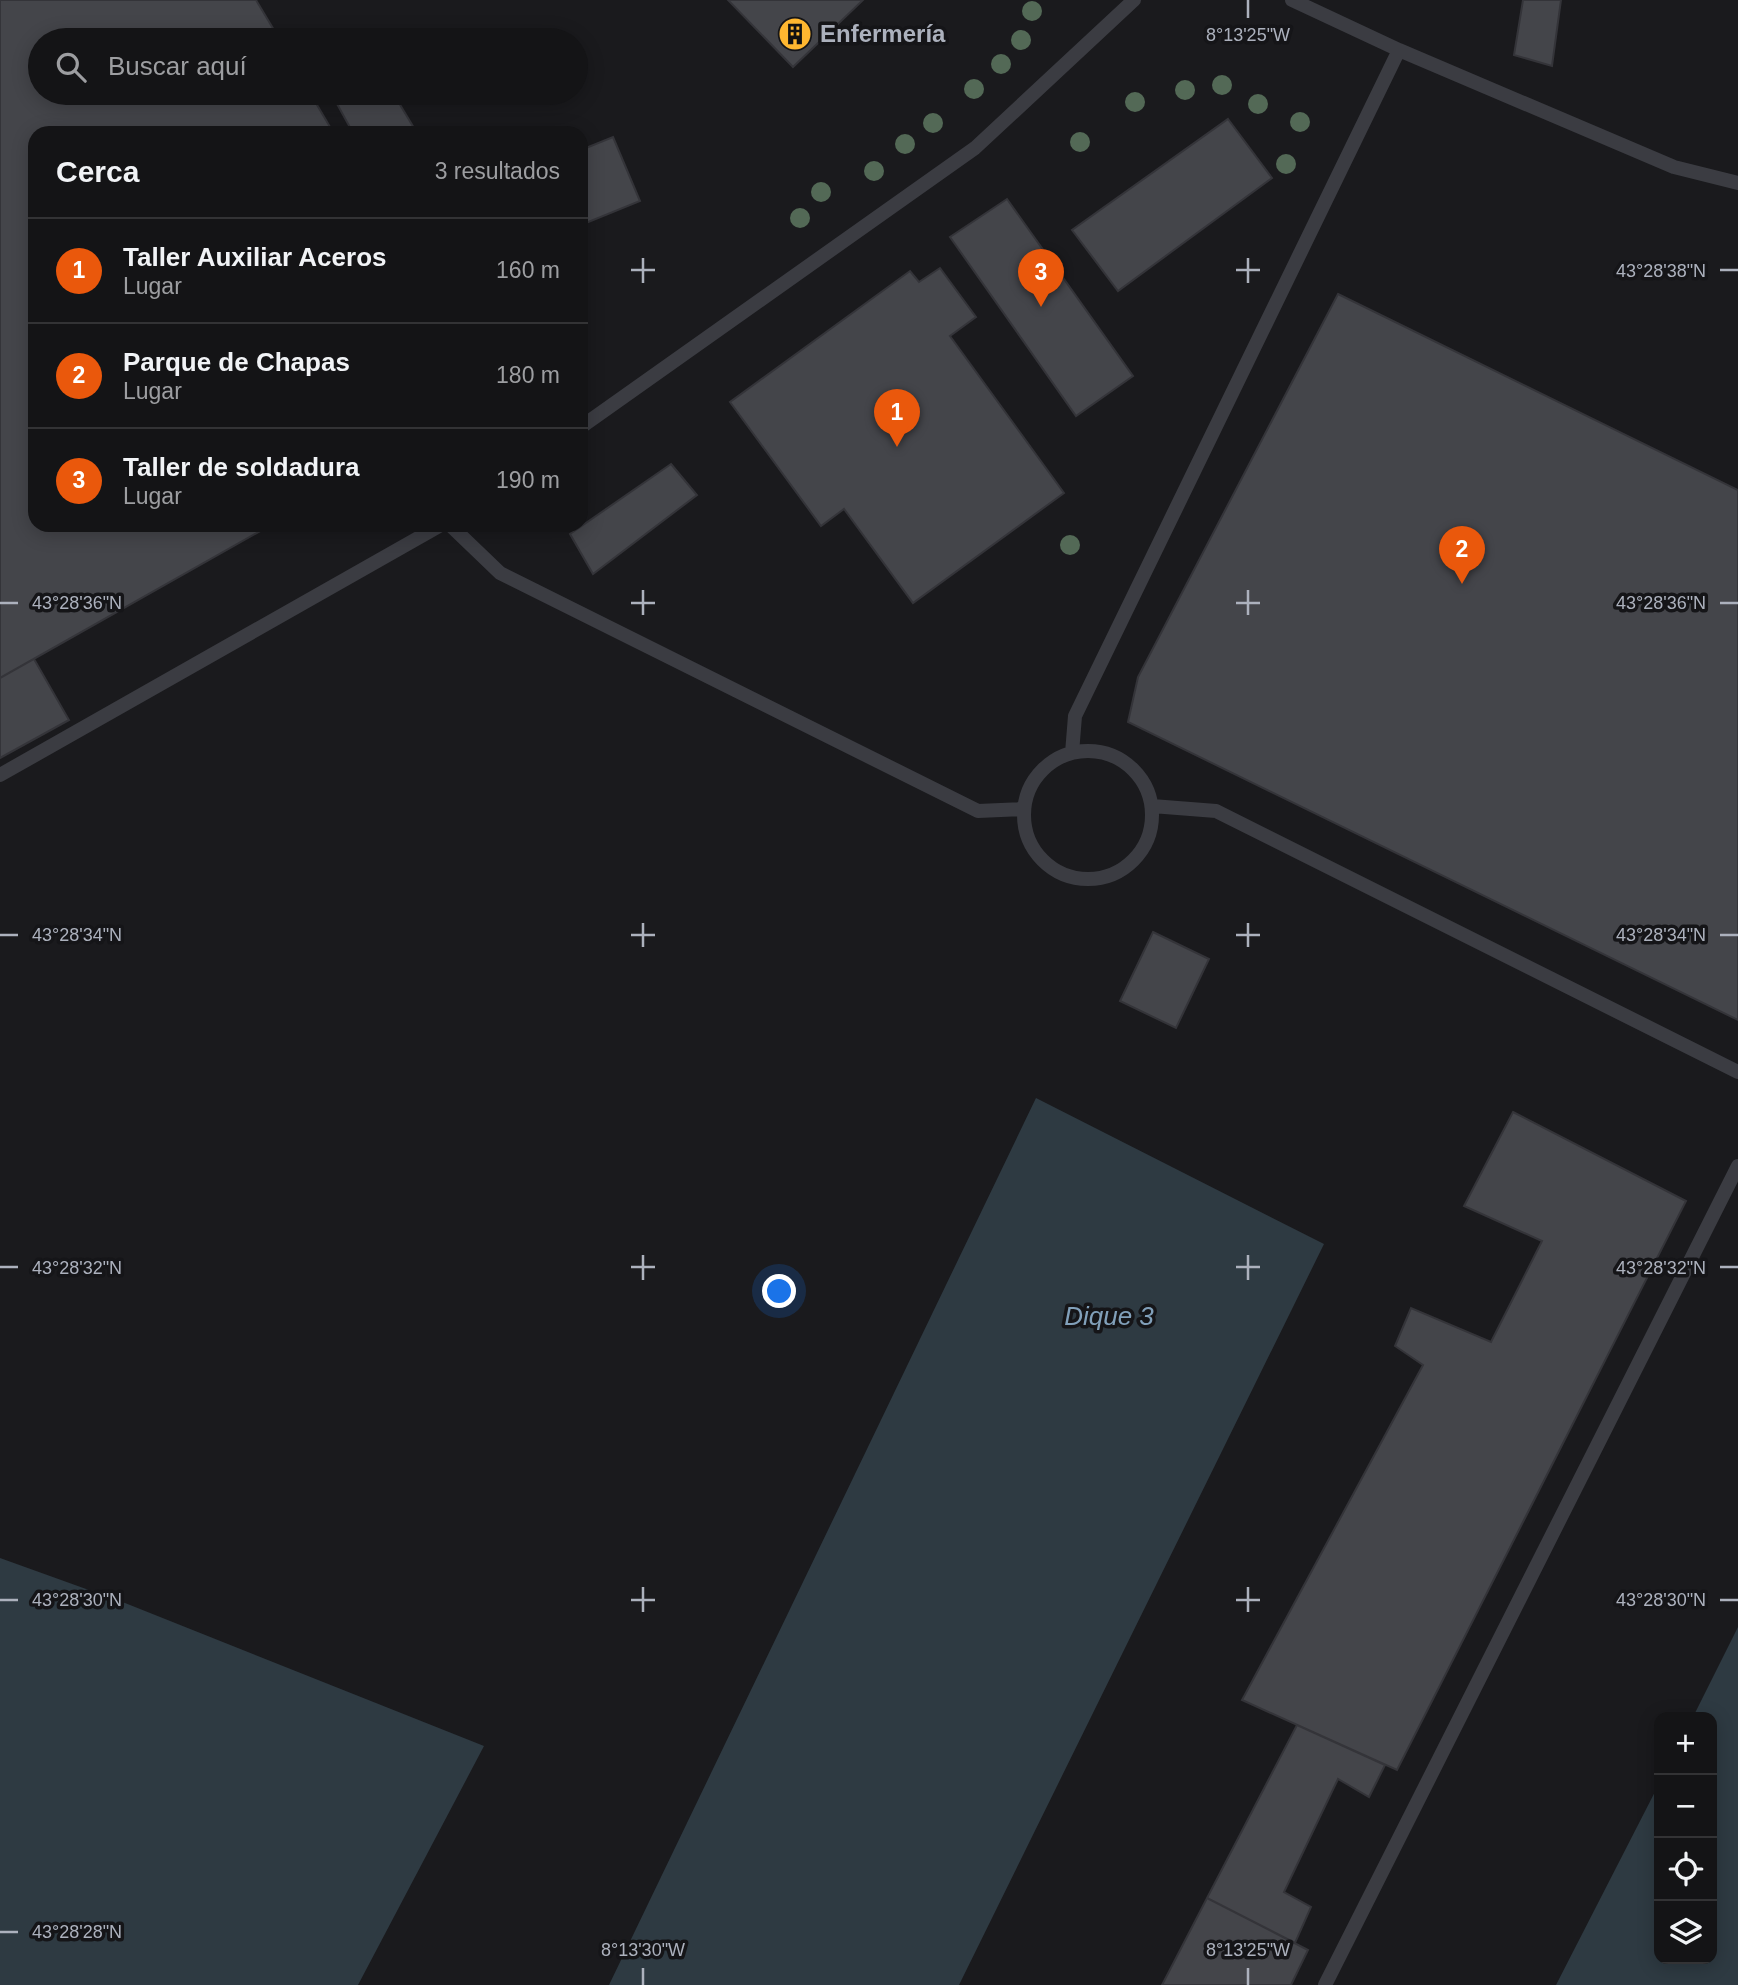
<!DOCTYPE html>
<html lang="es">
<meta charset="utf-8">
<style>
body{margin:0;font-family:Helvetica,sans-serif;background:#212123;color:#f1f3f6}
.controls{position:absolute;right:21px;bottom:21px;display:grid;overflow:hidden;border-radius:14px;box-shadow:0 4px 18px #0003}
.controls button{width:63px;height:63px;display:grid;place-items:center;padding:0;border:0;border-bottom:2px solid #333335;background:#141416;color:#f1f3f6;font:35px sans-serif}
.you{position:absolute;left:780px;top:1292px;width:24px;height:24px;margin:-18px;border:5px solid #fff;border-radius:50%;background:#1a73e8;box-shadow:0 0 0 10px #1a73e833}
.badge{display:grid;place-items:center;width:46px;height:46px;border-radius:50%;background:#ea580c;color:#fff;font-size:23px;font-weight:700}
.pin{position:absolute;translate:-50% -58px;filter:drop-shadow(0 2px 4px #0008)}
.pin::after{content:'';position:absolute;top:37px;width:24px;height:21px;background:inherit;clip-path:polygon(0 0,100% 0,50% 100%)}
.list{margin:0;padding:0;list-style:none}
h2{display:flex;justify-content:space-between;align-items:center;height:91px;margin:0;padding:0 28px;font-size:30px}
h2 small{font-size:23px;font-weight:400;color:#9d9ea1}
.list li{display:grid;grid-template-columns:46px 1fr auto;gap:21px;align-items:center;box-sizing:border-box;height:105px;padding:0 28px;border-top:2px solid #333335}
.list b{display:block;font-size:26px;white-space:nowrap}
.list p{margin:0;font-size:23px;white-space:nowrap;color:#9d9ea1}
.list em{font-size:23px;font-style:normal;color:#9d9ea1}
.icon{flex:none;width:38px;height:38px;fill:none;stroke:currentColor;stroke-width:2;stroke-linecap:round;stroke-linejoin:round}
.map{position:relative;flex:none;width:1738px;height:1985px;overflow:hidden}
.search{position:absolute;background:#141416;box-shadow:0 4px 18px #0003;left:28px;top:28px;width:560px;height:77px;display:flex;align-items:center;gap:18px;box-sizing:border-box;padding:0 24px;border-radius:38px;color:#9d9ea1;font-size:26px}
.panel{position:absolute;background:#141416;box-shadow:0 4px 18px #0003;left:28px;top:126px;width:560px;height:406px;border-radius:21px}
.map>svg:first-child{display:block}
.water{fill:#2e3a42}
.building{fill:#44454a;stroke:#343439;stroke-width:2}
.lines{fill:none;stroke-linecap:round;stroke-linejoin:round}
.lane{stroke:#3b3c42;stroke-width:14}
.tree{fill:#536956}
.ticks{fill:none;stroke:#acb1bd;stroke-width:2.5}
.labels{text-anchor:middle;stroke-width:7;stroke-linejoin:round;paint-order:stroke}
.poi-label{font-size:24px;font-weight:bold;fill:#acb1bd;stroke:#151518;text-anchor:start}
.water-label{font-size:26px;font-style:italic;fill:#81a0ba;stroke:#151518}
.ticks-label{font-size:18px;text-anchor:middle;fill:#acb1bd;stroke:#151518;stroke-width:7;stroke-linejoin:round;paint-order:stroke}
</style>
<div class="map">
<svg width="1738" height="1985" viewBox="0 0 1738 1985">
<rect width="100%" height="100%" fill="#1a1a1d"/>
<path class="water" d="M1036,1098L1324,1244L959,1985H609Z
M0,1558L125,1603L484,1746L358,1985H0Z
M1738,1627V1985H1556L1659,1784V1959H1712V1717H1693Z"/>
<path class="building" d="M0,0H256L280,40H40V93H310L333,132L352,131L331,93H393L417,133H35V525H271L0,678Z
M728,0H863L793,67Z
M1523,0H1561L1552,66L1514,55Z
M1228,119L1272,178L1118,291L1072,230Z
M613,137L640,201L581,225V150Z
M1007,199L1133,376L1076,416L950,237Z
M940,268L976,317L950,336L1064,493L913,603L844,509L821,526L730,402L910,271L919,282Z
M1338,294L1738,490V1020L1128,722L1138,677Z
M671,464L697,495L593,574L570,534Z
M34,659L69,720L0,758V678Z
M1153,932L1209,959L1176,1028L1120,1001Z
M1513,1112L1686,1201L1397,1770L1242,1700L1423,1365L1395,1346L1411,1308L1491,1342L1542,1241L1464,1206Z
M1297,1725L1385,1765L1369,1797L1338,1779L1284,1892L1311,1907L1295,1943L1207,1898Z
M1207,1898L1308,1950L1291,1985H1162Z"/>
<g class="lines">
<path class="lane" d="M1292,0L1399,50L1674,167L1738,183
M581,427L975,148L1134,0
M450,525L500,573L978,811L1024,809
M1024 815a64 64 0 1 1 128 0a64 64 0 1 1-128 0Z
M1072,753L1075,716L1399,50
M0,775L441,525
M1152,806L1216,811L1738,1072
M1325,1985L1738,1166"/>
</g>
<g class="tree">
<circle cx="1032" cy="11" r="10"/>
<circle cx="1021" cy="40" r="10"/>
<circle cx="1001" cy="64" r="10"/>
<circle cx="1222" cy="85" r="10"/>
<circle cx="974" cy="89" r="10"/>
<circle cx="1185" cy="90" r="10"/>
<circle cx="1135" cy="102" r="10"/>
<circle cx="1258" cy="104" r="10"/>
<circle cx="1300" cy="122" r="10"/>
<circle cx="933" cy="123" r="10"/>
<circle cx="1080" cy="142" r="10"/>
<circle cx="905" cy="144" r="10"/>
<circle cx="1286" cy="164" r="10"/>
<circle cx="874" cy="171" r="10"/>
<circle cx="821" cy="192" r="10"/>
<circle cx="800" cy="218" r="10"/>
<circle cx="1070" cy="545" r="10"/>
</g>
<path class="ticks" d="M1248,0V18M643,258V283M1248,258V283M631,270H655M1236,270H1260M1720,270H1738M643,590V615M1248,590V615M0,603H18M631,603H655M1236,603H1260M1720,603H1738M643,923V947M1248,923V947M0,935H18M631,935H655M1236,935H1260M1720,935H1738M643,1255V1280M1248,1255V1280M0,1267H18M631,1267H655M1236,1267H1260M1720,1267H1738M643,1587V1612M1248,1587V1612M0,1600H18M631,1600H655M1236,1600H1260M1720,1600H1738M0,1932H18M643,1968V1985M1248,1968V1985"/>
<defs>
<symbol id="building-disc" viewBox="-11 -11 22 22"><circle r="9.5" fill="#ffb730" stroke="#151518"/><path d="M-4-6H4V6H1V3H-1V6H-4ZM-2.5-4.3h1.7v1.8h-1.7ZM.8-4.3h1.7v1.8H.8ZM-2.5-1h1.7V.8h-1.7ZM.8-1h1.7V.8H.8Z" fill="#111"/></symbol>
</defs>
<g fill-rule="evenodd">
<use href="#building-disc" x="776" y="15" width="38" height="38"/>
</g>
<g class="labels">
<g class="poi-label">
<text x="820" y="42">Enfermería</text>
</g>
<g class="water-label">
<text x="1109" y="1325">Dique 3</text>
</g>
</g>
<g class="ticks-label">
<text x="1248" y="41">8°13'25"W</text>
<text x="1661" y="277">43°28'38"N</text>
<text x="77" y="609">43°28'36"N</text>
<text x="1661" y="609">43°28'36"N</text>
<text x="77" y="941">43°28'34"N</text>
<text x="1661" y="941">43°28'34"N</text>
<text x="77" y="1274">43°28'32"N</text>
<text x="1661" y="1274">43°28'32"N</text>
<text x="77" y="1606">43°28'30"N</text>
<text x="1661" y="1606">43°28'30"N</text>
<text x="77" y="1938">43°28'28"N</text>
<text x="643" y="1956">8°13'30"W</text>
<text x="1248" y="1956">8°13'25"W</text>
</g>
</svg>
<div class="controls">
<button>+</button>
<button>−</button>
<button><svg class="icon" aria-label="locate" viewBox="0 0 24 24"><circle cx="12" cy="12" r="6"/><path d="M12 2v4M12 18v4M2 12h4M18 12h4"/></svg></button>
<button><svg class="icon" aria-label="layers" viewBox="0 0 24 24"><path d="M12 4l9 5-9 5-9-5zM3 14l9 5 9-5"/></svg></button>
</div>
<div class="you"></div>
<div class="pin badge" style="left:897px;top:447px">1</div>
<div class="pin badge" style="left:1462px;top:584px">2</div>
<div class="pin badge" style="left:1041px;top:307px">3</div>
<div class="search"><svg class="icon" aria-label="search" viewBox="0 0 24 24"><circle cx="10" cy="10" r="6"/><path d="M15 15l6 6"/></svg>Buscar aquí</div>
<section class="panel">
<h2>Cerca<small>3 resultados</small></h2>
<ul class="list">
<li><span class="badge">1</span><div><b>Taller Auxiliar Aceros</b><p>Lugar</p></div><em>160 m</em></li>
<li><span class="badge">2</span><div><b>Parque de Chapas</b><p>Lugar</p></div><em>180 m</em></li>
<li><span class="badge">3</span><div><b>Taller de soldadura</b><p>Lugar</p></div><em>190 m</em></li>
</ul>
</section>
</div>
